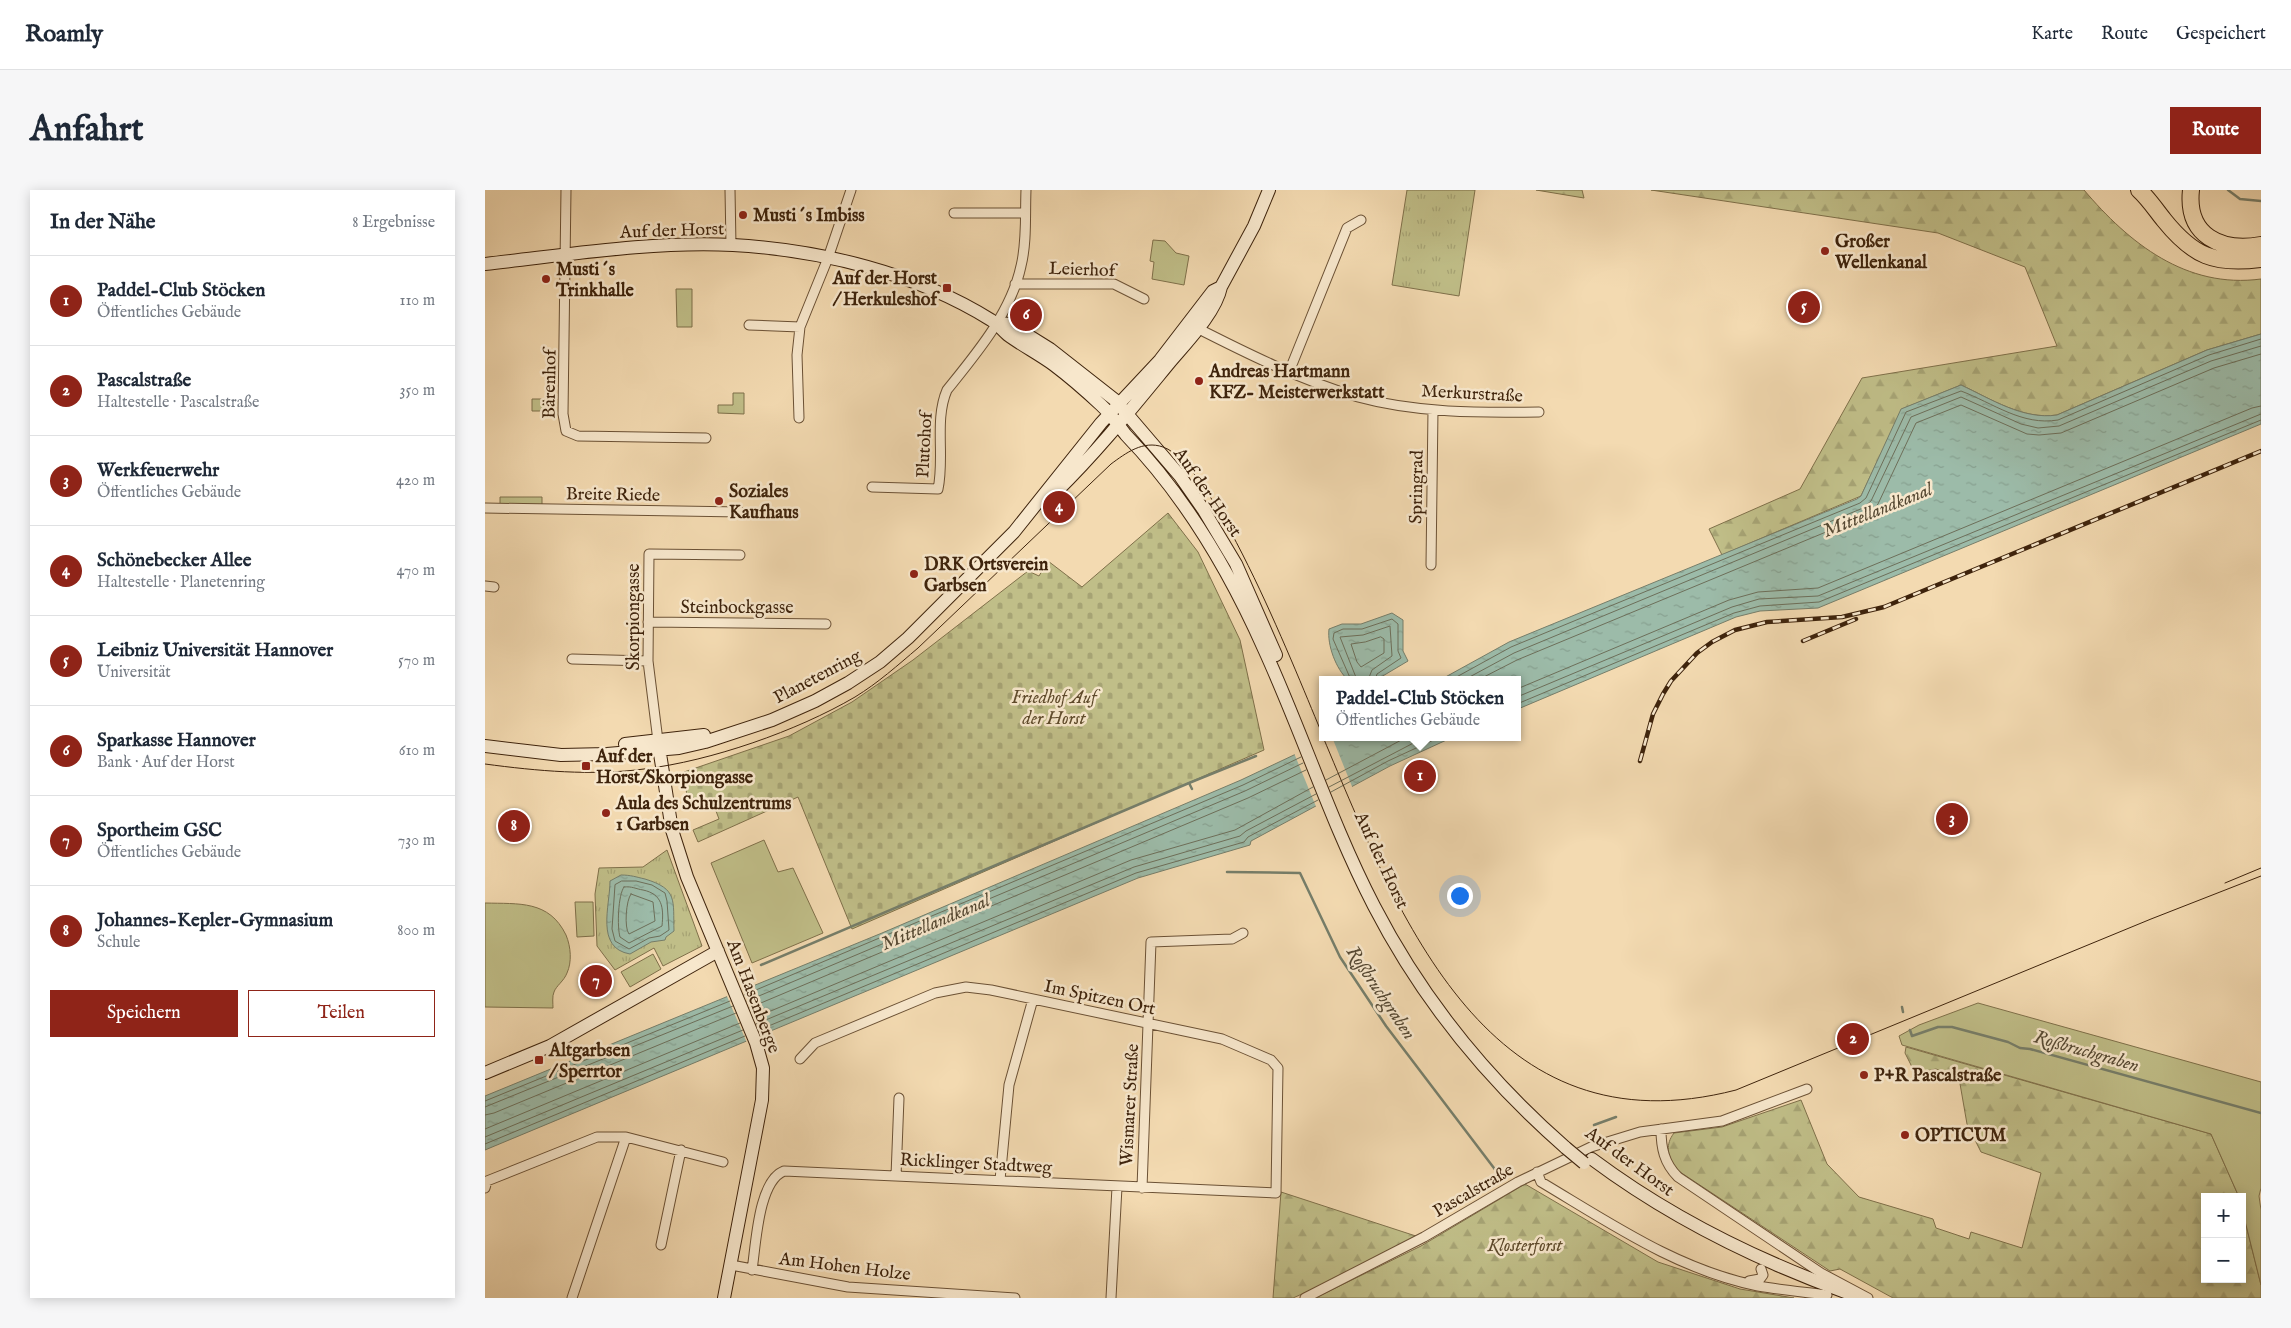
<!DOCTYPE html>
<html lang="de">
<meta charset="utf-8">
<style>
body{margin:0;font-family:"IM FELL English",serif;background:#f6f6f7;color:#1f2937}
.controls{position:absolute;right:15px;bottom:15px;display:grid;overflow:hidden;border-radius:0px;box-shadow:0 2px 12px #0003}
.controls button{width:45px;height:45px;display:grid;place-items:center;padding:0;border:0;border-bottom:1px solid #e0e1e3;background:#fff;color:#1f2937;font:25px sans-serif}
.you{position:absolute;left:974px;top:705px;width:18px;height:18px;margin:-12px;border:4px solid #fff;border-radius:50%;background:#1a73e8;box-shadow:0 0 0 8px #1a73e833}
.badge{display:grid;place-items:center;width:32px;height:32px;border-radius:50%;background:#8f2418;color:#fff;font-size:16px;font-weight:700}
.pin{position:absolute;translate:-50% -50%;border:2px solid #fff;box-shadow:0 1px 5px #0006}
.popup{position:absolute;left:834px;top:486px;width:202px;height:65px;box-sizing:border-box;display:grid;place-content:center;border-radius:0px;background:#fff;filter:drop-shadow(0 1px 4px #0005);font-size:16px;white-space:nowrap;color:#747a83}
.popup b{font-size:19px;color:#1f2937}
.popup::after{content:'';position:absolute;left:50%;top:100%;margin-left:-10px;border:10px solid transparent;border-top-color:#fff}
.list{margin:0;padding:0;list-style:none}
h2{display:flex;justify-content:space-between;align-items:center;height:65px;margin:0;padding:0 20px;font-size:21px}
h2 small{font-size:16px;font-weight:400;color:#747a83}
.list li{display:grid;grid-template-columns:32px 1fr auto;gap:15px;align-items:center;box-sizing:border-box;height:90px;padding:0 20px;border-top:1px solid #e0e1e3}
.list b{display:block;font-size:19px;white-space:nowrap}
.list p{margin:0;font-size:16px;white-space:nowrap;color:#747a83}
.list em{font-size:16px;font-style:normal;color:#747a83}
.actions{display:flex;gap:10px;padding:15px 20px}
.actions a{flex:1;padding:11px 0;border:1px solid #8f2418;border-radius:0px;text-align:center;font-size:18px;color:#8f2418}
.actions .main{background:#8f2418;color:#fff}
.map{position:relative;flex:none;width:1776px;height:1108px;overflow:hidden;border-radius:0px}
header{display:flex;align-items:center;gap:30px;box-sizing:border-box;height:70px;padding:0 25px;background:#fff;border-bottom:1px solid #e0e1e3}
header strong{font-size:24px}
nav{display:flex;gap:28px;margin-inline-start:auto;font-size:18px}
.intro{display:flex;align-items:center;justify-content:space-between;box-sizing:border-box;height:120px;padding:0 30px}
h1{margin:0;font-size:35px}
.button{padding:12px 22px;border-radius:0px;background:#8f2418;color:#fff;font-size:18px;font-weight:700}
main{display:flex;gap:30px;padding:0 30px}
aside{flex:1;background:#fff;border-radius:0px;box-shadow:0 2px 12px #0003}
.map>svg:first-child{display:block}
.grass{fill:url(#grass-tufts);stroke:#7f704a}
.forest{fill:url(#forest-firs);stroke:#7f704a}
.cemetery{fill:url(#cemetery-stones);stroke:#7f704a}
.green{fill:#c0be88;stroke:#7f704a}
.water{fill:url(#water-ripples);stroke:#767e6a}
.pier{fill:#f3dab1}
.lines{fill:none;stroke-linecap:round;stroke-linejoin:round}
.shore{stroke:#6d6f5a;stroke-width:1}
.stream{stroke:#767e6a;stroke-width:2.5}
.street-casing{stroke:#6b5135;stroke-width:11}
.secondary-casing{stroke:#3e230c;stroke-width:14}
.highway-casing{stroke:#3e230c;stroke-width:18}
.street{stroke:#f7e7cc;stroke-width:9}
.secondary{stroke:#f7e7cc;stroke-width:12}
.highway{stroke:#f3dab1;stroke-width:16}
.tram{stroke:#3e230c;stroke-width:1}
.rail-casing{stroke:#3e230c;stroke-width:4.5}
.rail{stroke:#f7e7cc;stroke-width:2.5;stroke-dasharray:8;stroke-linecap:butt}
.secondary-bridge-casing{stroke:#3e230c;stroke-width:14;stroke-linecap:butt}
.secondary-bridge{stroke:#f7e7cc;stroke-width:12}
.poi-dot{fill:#8f2418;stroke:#f7e7cc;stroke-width:2}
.labels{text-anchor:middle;stroke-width:5;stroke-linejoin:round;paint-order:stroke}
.poi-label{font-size:18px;font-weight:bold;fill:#3e230c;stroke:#f7e7cc;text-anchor:start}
.street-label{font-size:18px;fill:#3e230c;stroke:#f7e7cc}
.park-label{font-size:18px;font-style:italic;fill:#5e4a2b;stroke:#f7e7cc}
.water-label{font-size:19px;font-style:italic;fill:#564933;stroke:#f7e7cc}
</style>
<header>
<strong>Roamly</strong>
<nav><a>Karte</a><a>Route</a><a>Gespeichert</a></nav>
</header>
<div class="intro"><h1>Anfahrt</h1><a class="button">Route</a></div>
<main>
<aside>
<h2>In der Nähe<small>8 Ergebnisse</small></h2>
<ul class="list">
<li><span class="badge">1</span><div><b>Paddel-Club Stöcken</b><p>Öffentliches Gebäude</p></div><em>110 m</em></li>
<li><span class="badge">2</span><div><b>Pascalstraße</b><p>Haltestelle · Pascalstraße</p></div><em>350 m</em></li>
<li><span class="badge">3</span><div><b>Werkfeuerwehr</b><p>Öffentliches Gebäude</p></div><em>420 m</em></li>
<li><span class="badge">4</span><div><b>Schönebecker Allee</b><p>Haltestelle · Planetenring</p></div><em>470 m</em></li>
<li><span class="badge">5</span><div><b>Leibniz Universität Hannover</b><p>Universität</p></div><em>570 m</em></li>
<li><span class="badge">6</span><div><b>Sparkasse Hannover</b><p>Bank · Auf der Horst</p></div><em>610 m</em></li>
<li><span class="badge">7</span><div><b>Sportheim GSC</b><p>Öffentliches Gebäude</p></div><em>730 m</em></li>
<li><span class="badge">8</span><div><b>Johannes-Kepler-Gymnasium</b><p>Schule</p></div><em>800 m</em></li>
</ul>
<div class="actions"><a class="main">Speichern</a><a>Teilen</a></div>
</aside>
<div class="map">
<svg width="1776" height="1108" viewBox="0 0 1776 1108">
<defs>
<pattern id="grass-tufts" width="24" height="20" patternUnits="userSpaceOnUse" patternTransform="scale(1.25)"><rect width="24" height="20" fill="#c0be88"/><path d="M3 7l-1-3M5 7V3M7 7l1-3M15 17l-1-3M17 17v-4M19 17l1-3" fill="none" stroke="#a6a374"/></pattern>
<pattern id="forest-firs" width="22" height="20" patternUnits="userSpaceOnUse" patternTransform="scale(1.25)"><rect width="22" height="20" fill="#c0be88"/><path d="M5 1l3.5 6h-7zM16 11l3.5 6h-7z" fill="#a6a374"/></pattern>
<pattern id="cemetery-stones" width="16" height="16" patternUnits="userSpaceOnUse" patternTransform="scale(1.25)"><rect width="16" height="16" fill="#c0be88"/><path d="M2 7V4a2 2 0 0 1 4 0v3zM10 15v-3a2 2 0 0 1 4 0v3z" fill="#a6a374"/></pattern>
<pattern id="water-ripples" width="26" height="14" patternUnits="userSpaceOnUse" patternTransform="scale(1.25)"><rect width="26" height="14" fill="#9cbba9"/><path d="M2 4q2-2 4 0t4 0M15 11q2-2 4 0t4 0" fill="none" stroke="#87a090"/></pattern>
</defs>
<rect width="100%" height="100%" fill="#f3dab1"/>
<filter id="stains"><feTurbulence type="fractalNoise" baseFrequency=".004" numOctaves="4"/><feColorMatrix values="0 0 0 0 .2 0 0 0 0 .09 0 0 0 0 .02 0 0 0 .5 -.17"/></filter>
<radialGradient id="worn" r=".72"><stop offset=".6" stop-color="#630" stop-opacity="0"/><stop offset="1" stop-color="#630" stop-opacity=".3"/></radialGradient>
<path class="grass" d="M922,0H990L974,106L907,95Z
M182,660L217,756L178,776L169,758L130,780L112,756L110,704L114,678L158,677Z"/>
<path class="forest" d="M1051,0H1097L1099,8Z
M1166,0H1599C1644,53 1701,99 1776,89V144L1722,160L1572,225C1538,230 1506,209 1476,195L1417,219L1376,306L1237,365L1224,339L1315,299L1377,188L1572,156L1540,77L1453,43Z
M1421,857L1726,944L1754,1007H1720V1089H1757V1019L1776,1095V1108H1408L1355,1079L1345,1081L1189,978C1183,964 1180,955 1189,943L1237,937L1316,910L1342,974L1374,1007L1448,1029L1451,1038L1484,1049L1486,1042L1537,1058L1556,983L1496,962L1482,934L1474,888L1451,879L1430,883L1420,863Z
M1040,994L1173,1072L1255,1099L1309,1108H830L936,1056Z
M796,1002L940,1049L808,1108H788Z"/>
<path class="cemetery" d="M683,323L713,362L755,450L779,560L367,739L313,607L213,652L208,640L234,629L231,621L222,616L212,619L203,615L199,582L304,546L367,512L428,470L543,381L554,386L563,371L597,397Z"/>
<path class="green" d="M668,50L680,51L691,63L704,66L699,95L667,89L669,72L665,71Z
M191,99H207V137H192Z
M248,203H259V224L233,223V215H248Z
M47,209H60V221H47Z
M15,307H57V316H15Z
M279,650L293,682L308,678L338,743L267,773L226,673Z
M90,712H108L109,746L92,747Z
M0,713C34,714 64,710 81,745C86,757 87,772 82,783C79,791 71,796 69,802C67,806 68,814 68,818L0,817Z
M168,764L176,779L145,797L136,782Z
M1493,813L1776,892V998L1774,1006L1776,1020V1095L1757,1019V1007H1754L1726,944L1417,855L1414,846L1434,835Z"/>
<path class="water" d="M1776,144V234L1333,418L1275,421L1251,427L1033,519L1032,490H955L1024,452L1372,309L1376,306L1416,219L1476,195C1506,209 1538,230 1572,225L1722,160Z
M907,423L918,430V461L923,471L891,490H863C851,479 842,455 844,439L857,434H876Z
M847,547H968L905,576L766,651L765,655L653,688L0,960V906L397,743L756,590Z
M136,685C146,685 151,687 160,689C193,699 188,710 189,741L181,747L180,750L166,752L145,764C110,758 125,716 125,691Z"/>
<path class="pier" d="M842,547H847L868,599L832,619L809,563Z
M259,797L279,846L262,853L241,804Z"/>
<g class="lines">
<path class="shore" d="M896,447L899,449V463L876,477L872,472L866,454L880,452Z
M866,490L848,449L849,443L858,439H877L907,429L913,434V461L916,468L892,484L890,490
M872,490L855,447L878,445L905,436L907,466L887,480L883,490
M966,490L1026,457L1375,313L1381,308L1421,222L1476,201C1508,213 1537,236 1573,230L1724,165L1776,149
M979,490L1029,463L1378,318L1386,311L1426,227L1476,207L1536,234L1553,238L1574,236L1726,171L1776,156
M993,490L1032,470L1382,325L1393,314L1431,233L1476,215L1542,244L1554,245L1576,243L1729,178L1776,164
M1032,499L1244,410L1273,402L1333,398L1767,218L1776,216
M1032,507L1247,417L1274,409L1333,406L1776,224
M1032,514L1249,423L1275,416L1334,412L1776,230
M841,590L922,547
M844,597L940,547
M846,602L903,571L955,547
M137,691H151L167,695L180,703L182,711L184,740L175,746L164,748L144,759L130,751L127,739L130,695Z
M139,697C147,696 151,699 158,700C177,704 179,717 177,736L144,753L135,747C132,737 133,705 139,697Z
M146,704L168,712L170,731L144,744C139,738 141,710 146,704Z
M259,805L758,595L816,567
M262,811L760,601L818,573
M264,818L763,608L821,580
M269,828L646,670L750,640L828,597
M271,834L649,677L755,646L761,641L831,604
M274,840L651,683L759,652L763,647L833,610
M0,911L245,811
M0,917L248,816
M0,925L9,923L251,823
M0,939L255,833
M0,947L258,840
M0,954L260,846"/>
<path class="stream" d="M1743,0L1755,9L1776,11
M704,593L771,566
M742,682L815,683L855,767L901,836L1015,986
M276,775L704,593L707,599
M1417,817L1418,822
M1425,840L1427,846L1453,837H1467L1523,852L1535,858L1545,859L1776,923
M1109,935L1131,927"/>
<defs>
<path id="street" d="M81,0L78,224L81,241L93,246L221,248
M245,0L246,55
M469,23H540
M530,94H629L659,109
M264,135L315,137
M708,136C761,163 815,190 873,207C931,223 994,223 1054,222
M804,182L862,38L876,30
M314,228L312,165L315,137L343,68L366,0
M387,297L453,299C460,267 449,230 462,200C491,164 526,123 536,76C542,52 540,25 541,0
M0,318L256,322
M946,375L948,220
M0,396L9,397
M163,432L341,434
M87,469L163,471
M173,551L163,471L164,364L255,365
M1176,939C1176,958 1179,973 1193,987L1336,1083L1383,1108
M1052,982L1056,992C1125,1033 1193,1080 1273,1096C1296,1100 1319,1102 1342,1105
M411,986L414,908
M515,990L524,895L548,809
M0,998L2,991L112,947H141L238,972
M657,998L666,752L747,749L758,743
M176,1055L196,960
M246,1075L363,1097L530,1108
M267,1080C271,1055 273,991 299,981L791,1003L793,878L786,870L737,849L506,800L481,797L450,803L330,853L315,869
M1264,1091L1275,1089L1278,1085L1276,1079
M87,1108L141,947
M626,1108L632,997
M820,1108L939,1047L1033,992L1106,957L1155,942L1237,931L1322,899"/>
<path id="secondary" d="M0,74C82,65 165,51 248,55C336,60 431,83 506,130C513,134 517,140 523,145C538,156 554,164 569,175C585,187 601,201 616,215C626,224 633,235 641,245C701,307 744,380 779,459C818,544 846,633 889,716C937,809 1002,889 1081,958
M512,133L525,134L565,159L630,210L695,286L718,319L751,374L791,465
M570,303C612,262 648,217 685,172C702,152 731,122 736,97L769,36L784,0
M173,551L187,640L202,687L271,853L278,878L277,910L239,1108
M140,554L219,545
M0,556L76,565L122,564L194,558L220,552L287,530L330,511L363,493L395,472L423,448L529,342L616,233L675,170L728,101L736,97
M0,883L65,856L233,761
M1107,969C1190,1031 1279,1074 1377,1108"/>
<path id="highway" d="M1654,0C1663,8 1671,20 1679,30C1708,66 1729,75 1776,69
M1706,0C1701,46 1736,62 1776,55"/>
</defs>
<use href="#street" class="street-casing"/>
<use href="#secondary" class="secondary-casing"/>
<use href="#highway" class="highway-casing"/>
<use href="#street" class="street"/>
<use href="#secondary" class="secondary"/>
<use href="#highway" class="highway"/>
<path class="tram" d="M838,547C915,730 1004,964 1251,900L1666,729L1776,686
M0,574C52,581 107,586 159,579C226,571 312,541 370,507C393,493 413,475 433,458L626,274C641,263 658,250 678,257C731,275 814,490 838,546
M1740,693L1776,678"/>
<defs>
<path id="rail" d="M1318,451L1371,429
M1155,571L1168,524L1178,504L1186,491L1212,463L1227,452L1250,440L1282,432L1357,427L1399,417L1776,261"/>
</defs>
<use href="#rail" class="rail-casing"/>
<use href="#rail" class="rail"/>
<defs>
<path id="secondary-bridge" d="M1081,958L1099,973"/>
</defs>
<use href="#secondary-bridge" class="secondary-bridge-casing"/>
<use href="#secondary-bridge" class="secondary-bridge"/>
</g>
<g class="poi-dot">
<circle cx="258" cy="25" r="5"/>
<circle cx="1340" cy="61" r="5"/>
<circle cx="61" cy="89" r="5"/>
<rect x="457" y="93" width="10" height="10" rx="2.5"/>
<circle cx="714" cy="191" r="5"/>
<circle cx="234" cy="311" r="5"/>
<circle cx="429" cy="384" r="5"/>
<rect x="96" y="571" width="10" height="10" rx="2.5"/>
<circle cx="121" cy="623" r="5"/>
<rect x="49" y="865" width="10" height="10" rx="2.5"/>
<circle cx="1379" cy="885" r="5"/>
<circle cx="1420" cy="945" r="5"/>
</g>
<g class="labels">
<g class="poi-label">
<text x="268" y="31">Musti´s Imbiss</text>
<text x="1350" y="57">Großer<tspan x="1350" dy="21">Wellenkanal</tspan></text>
<text x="71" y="85">Musti´s<tspan x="71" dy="21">Trinkhalle</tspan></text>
<text x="452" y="94" text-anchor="end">Auf der Horst<tspan x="452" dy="21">/ Herkuleshof</tspan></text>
<text x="724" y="187">Andreas Hartmann<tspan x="724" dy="21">KFZ- Meisterwerkstatt</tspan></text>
<text x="244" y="307">Soziales<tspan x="244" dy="21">Kaufhaus</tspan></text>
<text x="439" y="380">DRK Ortsverein<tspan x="439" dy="21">Garbsen</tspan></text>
<text x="111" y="572">Auf der<tspan x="111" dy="21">Horst/Skorpiongasse</tspan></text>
<text x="131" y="619">Aula des Schulzentrums<tspan x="131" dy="21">1 Garbsen</tspan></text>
<text x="64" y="866">Altgarbsen<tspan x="64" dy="21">/ Sperrtor</tspan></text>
<text x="1389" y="891">P+R Pascalstraße</text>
<text x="1430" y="951">OPTICUM</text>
</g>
<g class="street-label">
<text transform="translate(187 40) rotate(-2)" y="6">Auf der Horst</text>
<text transform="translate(597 79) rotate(2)" y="6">Leierhof</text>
<text transform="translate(64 194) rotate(-89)" y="6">Bärenhof</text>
<text transform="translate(987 203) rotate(3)" y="6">Merkurstraße</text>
<text transform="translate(439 255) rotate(-87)" y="6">Plutohof</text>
<text transform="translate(931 297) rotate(-89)" y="6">Springrad</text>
<text transform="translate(723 302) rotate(55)" y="6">Auf der Horst</text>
<text transform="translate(128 304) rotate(1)" y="6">Breite Riede</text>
<text x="252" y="423">Steinbockgasse</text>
<text transform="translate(148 427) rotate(-90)" y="6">Skorpiongasse</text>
<text transform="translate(332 486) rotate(-28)" y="6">Planetenring</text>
<text transform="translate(897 670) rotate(65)" y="6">Auf der Horst</text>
<text transform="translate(269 806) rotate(69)" y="6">Am Hasenberge</text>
<text transform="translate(615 807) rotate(12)" y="6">Im Spitzen Ort</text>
<text transform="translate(644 915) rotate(-87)" y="6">Wismarer Straße</text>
<text transform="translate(1145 971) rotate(36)" y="6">Auf der Horst</text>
<text transform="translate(491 973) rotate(3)" y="6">Ricklinger Stadtweg</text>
<text transform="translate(988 1000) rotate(-30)" y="6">Pascalstraße</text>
<text transform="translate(360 1076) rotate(7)" y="6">Am Hohen Holze</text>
</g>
<g class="park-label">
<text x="569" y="513">Friedhof Auf<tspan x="569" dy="21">der Horst</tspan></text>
<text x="1040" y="1061">Klosterforst</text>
</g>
<g class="water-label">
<text transform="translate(1392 319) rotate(-22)" y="7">Mittellandkanal</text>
<text transform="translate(450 731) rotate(-23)" y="7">Mittellandkanal</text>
<text transform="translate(897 802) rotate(56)" y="7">Roßbruchgraben</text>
<text transform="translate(1602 860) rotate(16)" y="7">Roßbruchgraben</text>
</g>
</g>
<rect width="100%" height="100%" filter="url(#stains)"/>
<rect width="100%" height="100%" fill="url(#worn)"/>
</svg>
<div class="controls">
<button>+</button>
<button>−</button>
</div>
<div class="you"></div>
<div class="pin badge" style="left:935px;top:586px">1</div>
<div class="popup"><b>Paddel-Club Stöcken</b>Öffentliches Gebäude</div>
<div class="pin badge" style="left:1368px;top:849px">2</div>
<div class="pin badge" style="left:1467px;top:629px">3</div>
<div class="pin badge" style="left:574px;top:317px">4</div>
<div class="pin badge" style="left:1319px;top:117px">5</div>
<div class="pin badge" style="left:541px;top:125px">6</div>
<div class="pin badge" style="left:111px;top:791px">7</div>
<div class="pin badge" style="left:29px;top:636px">8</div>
</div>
</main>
